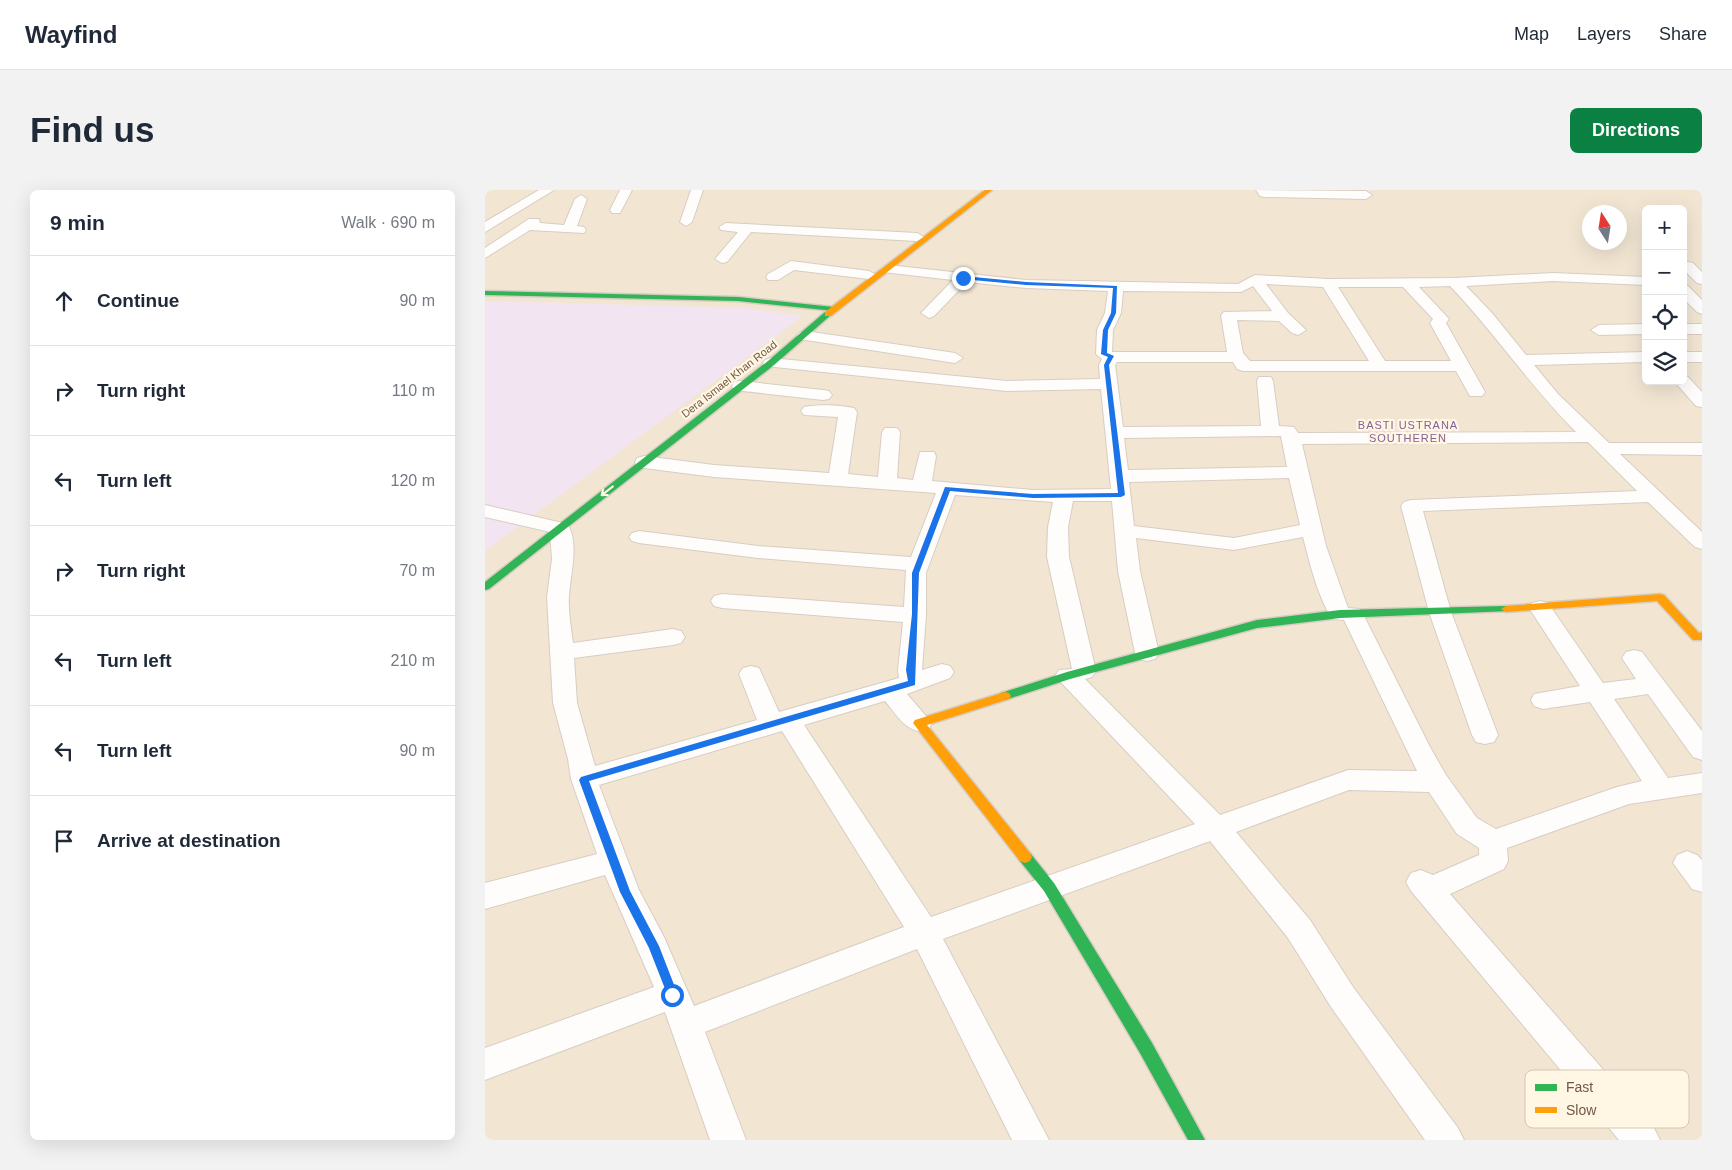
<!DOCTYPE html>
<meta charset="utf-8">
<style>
body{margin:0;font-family:Arial,sans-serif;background:#f2f2f3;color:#1f2937}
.controls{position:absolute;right:15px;top:15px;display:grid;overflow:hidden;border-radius:8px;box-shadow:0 5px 20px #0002}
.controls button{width:45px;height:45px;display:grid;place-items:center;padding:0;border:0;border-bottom:1px solid #e0e1e3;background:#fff;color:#1f2937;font:25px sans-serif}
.compass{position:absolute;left:1097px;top:15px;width:45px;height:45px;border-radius:50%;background:#fff;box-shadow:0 5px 20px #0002;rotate:348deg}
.stop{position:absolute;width:15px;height:15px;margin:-11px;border:4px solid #1a73e8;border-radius:50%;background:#fff}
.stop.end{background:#1a73e8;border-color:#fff;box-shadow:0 1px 5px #0008}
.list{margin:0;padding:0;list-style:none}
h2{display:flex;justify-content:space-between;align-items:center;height:65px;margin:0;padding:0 20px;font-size:21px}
h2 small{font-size:16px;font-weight:400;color:#747a83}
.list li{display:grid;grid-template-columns:32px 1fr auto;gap:15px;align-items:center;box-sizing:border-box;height:90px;padding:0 20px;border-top:1px solid #e0e1e3}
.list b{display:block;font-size:19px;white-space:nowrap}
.list em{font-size:16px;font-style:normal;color:#747a83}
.icon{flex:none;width:28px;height:28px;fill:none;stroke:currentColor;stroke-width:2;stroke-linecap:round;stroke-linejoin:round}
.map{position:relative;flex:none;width:1217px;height:950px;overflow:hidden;border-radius:8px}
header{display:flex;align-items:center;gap:30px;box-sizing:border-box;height:70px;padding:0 25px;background:#fff;border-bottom:1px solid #e0e1e3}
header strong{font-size:24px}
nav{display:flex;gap:28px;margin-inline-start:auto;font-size:18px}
.intro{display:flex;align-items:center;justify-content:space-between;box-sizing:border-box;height:120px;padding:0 30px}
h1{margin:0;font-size:35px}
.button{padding:12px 22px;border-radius:8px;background:#0b8043;color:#fff;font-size:18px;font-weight:700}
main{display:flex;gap:30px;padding:0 30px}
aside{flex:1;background:#fff;border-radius:8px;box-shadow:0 5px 20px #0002}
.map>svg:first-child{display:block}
.residential{fill:#f2e6d3;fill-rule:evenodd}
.education{fill:#f2e4f0}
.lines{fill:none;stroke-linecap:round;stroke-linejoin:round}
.street-casing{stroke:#d7cdc3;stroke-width:2}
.fast-casing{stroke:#d6ccc1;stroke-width:3}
.slow-casing{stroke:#d6ccc1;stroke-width:3}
.street{fill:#fefdfb;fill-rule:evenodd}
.fast{fill:#30b455;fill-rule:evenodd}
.slow{fill:#ff9f0a;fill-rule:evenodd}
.oneway{stroke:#fff6e4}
.route{fill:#1a73e8}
.labels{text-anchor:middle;stroke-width:4.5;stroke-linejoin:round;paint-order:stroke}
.far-street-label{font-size:11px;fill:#735745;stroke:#fff6e4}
.far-neighbourhood-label{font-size:11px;letter-spacing:1px;fill:#876097;stroke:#fff6e4}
.key{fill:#fff6e4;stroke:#d5c6b4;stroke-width:1}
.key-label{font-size:14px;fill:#735745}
</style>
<header>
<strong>Wayfind</strong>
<nav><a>Map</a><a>Layers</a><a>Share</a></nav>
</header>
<div class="intro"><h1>Find us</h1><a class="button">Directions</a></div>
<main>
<aside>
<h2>9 min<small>Walk · 690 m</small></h2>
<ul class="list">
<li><svg class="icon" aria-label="ahead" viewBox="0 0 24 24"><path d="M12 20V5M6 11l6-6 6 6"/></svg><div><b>Continue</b></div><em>90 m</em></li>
<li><svg class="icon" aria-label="right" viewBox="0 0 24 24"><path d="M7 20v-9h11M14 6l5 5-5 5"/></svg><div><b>Turn right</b></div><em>110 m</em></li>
<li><svg class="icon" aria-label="left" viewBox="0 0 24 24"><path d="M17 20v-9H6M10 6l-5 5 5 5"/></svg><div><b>Turn left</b></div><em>120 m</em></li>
<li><svg class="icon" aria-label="right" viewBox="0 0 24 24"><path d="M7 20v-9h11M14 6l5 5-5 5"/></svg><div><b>Turn right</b></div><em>70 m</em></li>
<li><svg class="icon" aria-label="left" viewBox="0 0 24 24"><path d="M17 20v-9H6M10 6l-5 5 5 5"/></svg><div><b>Turn left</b></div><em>210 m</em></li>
<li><svg class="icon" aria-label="left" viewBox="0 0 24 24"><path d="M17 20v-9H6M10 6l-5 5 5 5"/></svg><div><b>Turn left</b></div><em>90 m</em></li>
<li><svg class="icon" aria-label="arrive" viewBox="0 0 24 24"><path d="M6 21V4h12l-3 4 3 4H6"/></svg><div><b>Arrive at destination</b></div></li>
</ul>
</aside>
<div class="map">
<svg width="1217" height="950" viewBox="0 0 1217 950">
<rect width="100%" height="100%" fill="#f6f0e4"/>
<path class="residential" d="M0,0H1217V950H0ZM1161,19H1198V191H1161ZM1104,22H1134V52H1104Z"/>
<path class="education" d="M0,111L261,118L318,126L0,361Z"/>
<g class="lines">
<defs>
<path id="street" d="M54,0H69L0,42V32Z
M135,0H147L135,23H127L125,20Z
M206,0H218L207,32L201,36L195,32Z
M771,0L881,1L887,5L881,9L779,7L775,6Z
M96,5L102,9L92,36L99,37L101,40L99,43L45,40L0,68V58L44,29H54L55,33L79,35L90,9Z
M241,33L432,43L439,47L432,51L266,42L242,72L237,73L230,69L253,42L236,40L234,37Z
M306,71L384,81L391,85L384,89L309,80L293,90H283L281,87L283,84Z
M1203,72L1208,73L1217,82V94L1212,93L1198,79V73Z
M403,75L541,90L753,94L770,85L843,89L969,88L1068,83L1161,87V95L1068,91L981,96L1007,123L1041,165L1161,162V172L1049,175L1073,204L1124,253H1217V265L1135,264L1217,342V359L1210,357L1163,312L938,321L966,422L1013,545L1009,552L1000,554L991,552L987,545L944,422L916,316L919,312L926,310L1152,301L1103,252L817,254L841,356L863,418L875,419L878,424L945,557L961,585L992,628L1011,639L1132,597L1157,591L1105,512L1058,519L1049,516L1046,510L1049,504L1095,496L1044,418L1047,413L1055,411L1063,413L1118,493L1151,489L1137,468L1141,462L1149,460L1157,462L1217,541V570L1208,567L1163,504L1129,509L1183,588L1217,583V603L1144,614L1022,658L1023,671L1019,679L965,704L1169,938L1175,950H1134L926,701L921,692L926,683L936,680L948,685L994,665V658L972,644L944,602L864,600L751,642L825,730L868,797L973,938L979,950H940L846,817L803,748L725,651L458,749L564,950H527L432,759L220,842L261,950H225L180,822L0,890V858L169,797L120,685L0,719V693L112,664L86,589L83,569L68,513L62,407L67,369L65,342L0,327V315L82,334C95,351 85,386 84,406C83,421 86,437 88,453L188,439L196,441L200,447L196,453L188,455L89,468L92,513L110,576L272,530L254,484L258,478L266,476L274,478L294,522L414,488L413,480L418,432L237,418L229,416L226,411L229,406L237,404L419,417L421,380L273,368L154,353L147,351L144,347L147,343L154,341L273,356L426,367L451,303L229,287L159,278L152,276L150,272L152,268L159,266L229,275L344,283L353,227L319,225L316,221L319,217C333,214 355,215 369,218L372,222L363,284L393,287L397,242L400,238H412L415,242L412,288L428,290L435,262H449L451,266L447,291L548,300L626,299L616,199L522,201L280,176L278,173L280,170L286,168L522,191L615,189L614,175L617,169L611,164L612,140L620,123L623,101L541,98L482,92L449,126L444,128L436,123L468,90L398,82L396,79ZM781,94L838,97L884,171H765L758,163L752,130L794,131L807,143L813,145L821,140L803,123ZM768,96L787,121L739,122L736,125L742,162H627L628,140L636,123L638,101L756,102ZM965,96C1011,144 1044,195 1091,242L813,243L809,237L794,236L788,191L786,187H774L772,191L776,236L638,237L630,175L632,172H748L752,179L758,181H971L985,206H997L1000,202L961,133L964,129L934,97ZM853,97H918L948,129L945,133L966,171H900ZM796,246L802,277L643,280L639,248ZM804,288L815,335L749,348L649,336L644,292ZM470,305L568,312L563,337L562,367L587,479L574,480L570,486L710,634L446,727L319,535L400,511C412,525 423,546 443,540L447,533L422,504L465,488L469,482L465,476L457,474L437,480L441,425V383ZM588,311H627L633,381L650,463L654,469L662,471L670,469L674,463L655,381L651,348L749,360L818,347C825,374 832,405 847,429L859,430L932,581L863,580L735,625L600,489L607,487L611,481L584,367L583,337ZM297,541L419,737L209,816L179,747L154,700L114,595Z
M1198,95L1203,96L1217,110V124L1212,122L1198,108Z
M1161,134V144L1114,145L1106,140L1114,135Z
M1198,134H1217V144H1198Z
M320,141L470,163L478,168L470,173L314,149L312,146L314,143Z
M1198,162H1217V172H1198Z
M1198,186L1203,187L1217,202V217L1211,216L1189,191H1198Z
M255,191L338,200L344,201L347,205L344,209L338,210L249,200L247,196L249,192Z
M1202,661L1212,665L1217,670V702L1207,699L1188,673L1192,665Z"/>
<path id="fast" d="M0,101L253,107L349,117L353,119L349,121L253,111L0,105Z
M340,122L347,124L289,175L4,399L0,400V392L283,171Z
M1021,416L1025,417L1026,419L1025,421L855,428L772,438L585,489L520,510L514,506L516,503L582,482L772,430L855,420Z
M540,661L545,663L569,693L667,853L720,950H703L655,863L559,701L535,671L533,667L535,663Z"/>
<path id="slow" d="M500,0H507L346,126H340V122Z
M1175,404L1179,405L1214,443L1217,442V450H1208L1172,411L1021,422L1016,419L1021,416Z
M520,502L524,503L526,506L524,509L442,535L545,663L547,667L545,671L540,673L535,671L428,533L430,530Z"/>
</defs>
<use href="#street" class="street-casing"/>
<use href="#fast" class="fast-casing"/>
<use href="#slow" class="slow-casing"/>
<use href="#street" class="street"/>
<use href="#fast" class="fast"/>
<use href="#slow" class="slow"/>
</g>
<defs><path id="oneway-shaft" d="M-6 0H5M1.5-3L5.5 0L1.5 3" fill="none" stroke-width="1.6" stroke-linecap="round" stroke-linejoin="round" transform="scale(1.25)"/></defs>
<use class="oneway" href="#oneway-shaft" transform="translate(122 301) rotate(142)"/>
<path class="route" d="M478,86L541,92L632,96L631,123L623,140L622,163L629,166L624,175L640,305L636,307L548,308L465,301L434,383L430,495L104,591L145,701L174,756L193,805L187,810L184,809L164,758L135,702L94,590L96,587L423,491L421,480L427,424V383L460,297L548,304L633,303L619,175L623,167L616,164L618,140L626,123L628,98L541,95L477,89Z"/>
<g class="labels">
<g class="far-street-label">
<text transform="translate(244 189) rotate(-38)" y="4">Dera Ismael Khan Road</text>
</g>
<g class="far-neighbourhood-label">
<text x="923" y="239">BASTI USTRANA<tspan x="923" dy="13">SOUTHEREN</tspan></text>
</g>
</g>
<rect x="1040" y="880" width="164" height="58" rx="8" class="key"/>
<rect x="1050" y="894" width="22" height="7" fill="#30b455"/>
<rect x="1050" y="917" width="22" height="6" fill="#ff9f0a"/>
<g class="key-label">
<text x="1081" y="902">Fast</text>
<text x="1081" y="925">Slow</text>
</g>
</svg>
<div class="controls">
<button>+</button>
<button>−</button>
<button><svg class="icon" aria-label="locate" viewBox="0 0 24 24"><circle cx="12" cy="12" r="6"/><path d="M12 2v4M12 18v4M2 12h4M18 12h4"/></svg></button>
<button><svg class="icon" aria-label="layers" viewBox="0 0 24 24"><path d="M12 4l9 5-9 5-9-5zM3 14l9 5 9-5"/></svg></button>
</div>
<svg class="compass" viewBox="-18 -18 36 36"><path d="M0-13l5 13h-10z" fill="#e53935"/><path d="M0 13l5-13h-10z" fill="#747a83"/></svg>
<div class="stop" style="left:187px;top:805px"></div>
<div class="stop end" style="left:478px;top:88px"></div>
</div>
</main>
